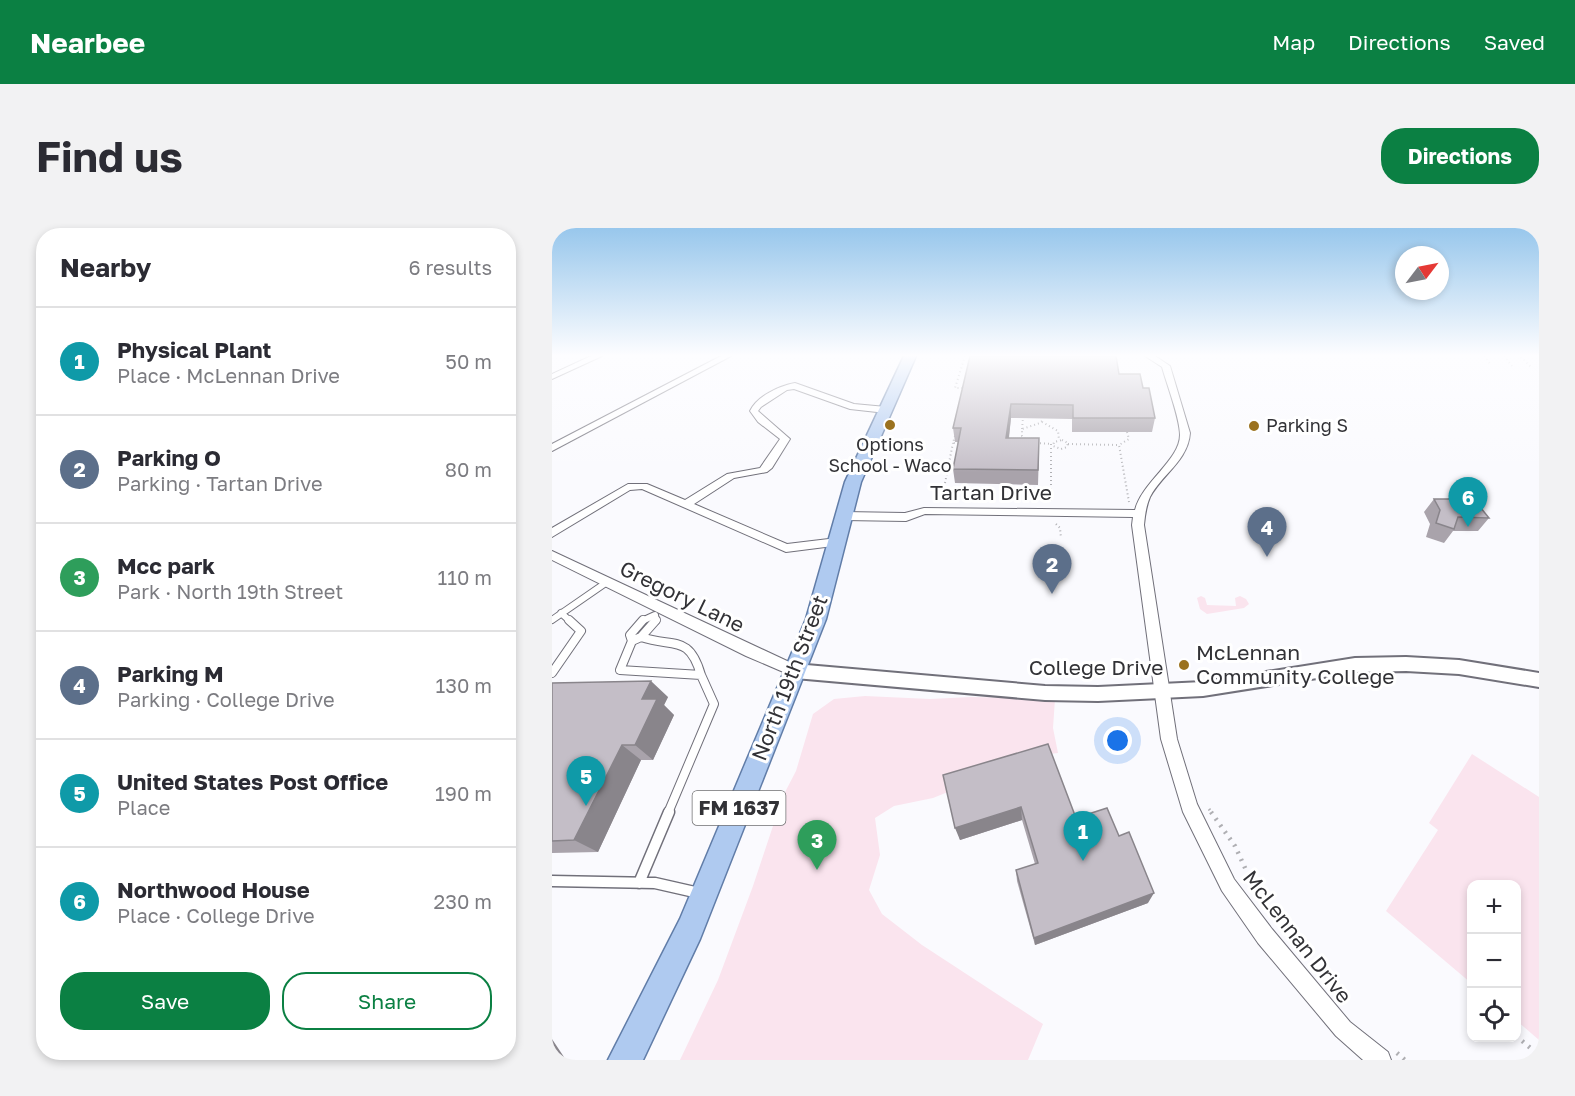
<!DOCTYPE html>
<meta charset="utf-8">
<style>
body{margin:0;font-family:"Golos Text",sans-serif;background:#f2f2f3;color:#2b2b33}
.controls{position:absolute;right:18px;bottom:18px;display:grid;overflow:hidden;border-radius:12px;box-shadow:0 3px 9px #0003}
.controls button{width:54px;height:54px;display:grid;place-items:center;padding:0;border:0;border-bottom:2px solid #e1e1e2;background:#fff;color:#2b2b33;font:30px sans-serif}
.compass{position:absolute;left:843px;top:18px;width:54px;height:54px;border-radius:50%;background:#fff;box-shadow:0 3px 9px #0003;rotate:58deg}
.you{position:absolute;left:566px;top:513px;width:21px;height:21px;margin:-15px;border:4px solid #fff;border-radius:50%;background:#1a73e8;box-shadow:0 0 0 9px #1a73e833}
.badge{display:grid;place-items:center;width:39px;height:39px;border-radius:50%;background:#0b8043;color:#fff;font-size:20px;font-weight:700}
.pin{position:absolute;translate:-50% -50px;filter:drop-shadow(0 2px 3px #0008)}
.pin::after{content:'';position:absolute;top:32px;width:21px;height:18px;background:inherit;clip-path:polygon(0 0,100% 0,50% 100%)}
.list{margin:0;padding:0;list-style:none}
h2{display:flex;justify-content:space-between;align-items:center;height:78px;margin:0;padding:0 24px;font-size:26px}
h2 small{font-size:20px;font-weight:400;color:#7c7c81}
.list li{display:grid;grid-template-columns:39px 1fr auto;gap:18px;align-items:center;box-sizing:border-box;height:108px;padding:0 24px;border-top:2px solid #e1e1e2}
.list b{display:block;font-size:22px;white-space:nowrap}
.list p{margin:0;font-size:20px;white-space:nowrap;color:#7c7c81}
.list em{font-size:20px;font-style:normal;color:#7c7c81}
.actions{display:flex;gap:12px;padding:18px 24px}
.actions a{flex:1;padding:14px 0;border:2px solid #0b8043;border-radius:24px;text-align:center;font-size:21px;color:#0b8043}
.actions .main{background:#0b8043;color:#fff}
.icon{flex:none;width:33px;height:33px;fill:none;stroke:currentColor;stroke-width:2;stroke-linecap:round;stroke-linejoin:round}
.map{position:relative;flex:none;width:987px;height:832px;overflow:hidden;border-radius:24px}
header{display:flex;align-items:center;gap:36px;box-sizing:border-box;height:84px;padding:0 30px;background:#0b8043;color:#fff}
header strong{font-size:28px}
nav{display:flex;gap:33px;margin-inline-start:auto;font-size:21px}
.intro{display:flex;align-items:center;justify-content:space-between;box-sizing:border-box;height:144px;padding:0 36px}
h1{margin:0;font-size:42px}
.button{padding:15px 27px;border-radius:24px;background:#0b8043;color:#fff;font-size:21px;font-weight:700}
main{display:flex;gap:36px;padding:0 36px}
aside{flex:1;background:#fff;border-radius:24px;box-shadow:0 3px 9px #0003}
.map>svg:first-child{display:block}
.green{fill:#fae4ee}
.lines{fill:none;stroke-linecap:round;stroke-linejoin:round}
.service-far2-casing{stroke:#71707a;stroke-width:8}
.service-far1-casing{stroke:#71707a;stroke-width:10}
.service-casing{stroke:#71707a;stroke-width:13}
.minor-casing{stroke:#71707a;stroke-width:2}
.tertiary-casing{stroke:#71707a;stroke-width:4}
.primary-casing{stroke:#617da8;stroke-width:3}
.path-far2{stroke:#afafb3;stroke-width:2;stroke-dasharray:1 3;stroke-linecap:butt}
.path-far1{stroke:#afafb3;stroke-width:3;stroke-dasharray:1.5 5;stroke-linecap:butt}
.path{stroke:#afafb3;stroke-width:4.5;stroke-dasharray:2 6;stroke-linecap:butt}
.service-far2{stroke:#fff;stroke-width:6}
.service-far1{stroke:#fff;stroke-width:8}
.service{stroke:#fff;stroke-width:10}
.minor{fill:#fff;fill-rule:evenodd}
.tertiary{fill:#fff;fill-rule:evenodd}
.primary{fill:#afcaf0;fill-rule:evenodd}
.wall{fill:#a9a3ab}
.shaded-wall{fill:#89858b}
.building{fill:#c4bec7;stroke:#89858b;stroke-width:1.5}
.poi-dot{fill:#9b721f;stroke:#fff;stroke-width:2}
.labels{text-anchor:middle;stroke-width:6;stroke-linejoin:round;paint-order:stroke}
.far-poi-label{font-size:18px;fill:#323236;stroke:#fff;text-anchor:start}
.shield{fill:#fff;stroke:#707072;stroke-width:1.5}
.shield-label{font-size:20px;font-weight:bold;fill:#323236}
.street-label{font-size:21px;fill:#323236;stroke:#fff}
.poi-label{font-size:21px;fill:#323236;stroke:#fff;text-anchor:start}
</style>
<header>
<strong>Nearbee</strong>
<nav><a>Map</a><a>Directions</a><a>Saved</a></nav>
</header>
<div class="intro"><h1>Find us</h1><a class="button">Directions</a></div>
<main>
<aside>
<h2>Nearby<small>6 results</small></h2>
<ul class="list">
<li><span class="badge" style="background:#0f9aa8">1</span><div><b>Physical Plant</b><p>Place · McLennan Drive</p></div><em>50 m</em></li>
<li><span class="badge" style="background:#5c6f8a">2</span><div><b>Parking O</b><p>Parking · Tartan Drive</p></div><em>80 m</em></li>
<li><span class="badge" style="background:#2e9e5b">3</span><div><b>Mcc park</b><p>Park · North 19th Street</p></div><em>110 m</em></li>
<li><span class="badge" style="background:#5c6f8a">4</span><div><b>Parking M</b><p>Parking · College Drive</p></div><em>130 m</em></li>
<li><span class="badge" style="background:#0f9aa8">5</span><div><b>United States Post Office</b><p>Place</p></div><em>190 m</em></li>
<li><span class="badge" style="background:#0f9aa8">6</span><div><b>Northwood House</b><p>Place · College Drive</p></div><em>230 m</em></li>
</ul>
<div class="actions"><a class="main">Save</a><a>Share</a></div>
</aside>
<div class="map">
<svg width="987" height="832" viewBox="0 0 987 832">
<rect width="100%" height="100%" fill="#fafafe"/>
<path class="green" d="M649,368L653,370L655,377L684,378L683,370L688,368L694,371L697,376L692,380L655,386L648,381L645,370Z
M313,468L378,471L419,469L503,471L501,500L506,525L488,527L381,570L342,578L323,590L328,627L317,662L330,686L370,717L491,796L476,832H128L166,752L201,658L231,568L244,543L261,486L282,471Z
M920,526L987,569V812L965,793L964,656H920L919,755L834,683L886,602L877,595Z"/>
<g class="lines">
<defs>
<path id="service-far2" d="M9,385L18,393
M0,392L55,354
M90,393L103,387L104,393"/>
<path id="service-far1" d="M89,409C122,420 137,406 149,447
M80,413L68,442L149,447L162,476L116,585
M80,413L78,407L91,392
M80,413L89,409L104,392
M0,445L29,403L17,392"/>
<path id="service" d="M0,653L103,655L147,665
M87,655L117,584"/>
<path id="minor" d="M39,128H50L0,151V146Z
M169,128H179L0,223V216Z
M593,128H603L618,138L638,205C636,233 610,246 598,269C594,278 593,287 592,297L625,511L645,576L682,651L720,701L798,794L836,824L839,832H811L784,808L706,715L670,663L631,584L609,511L580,297L581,289L373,286L354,293L292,292L287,288L292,284L353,285L372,280L583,282C590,254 628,232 628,207C628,190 615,157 610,139Z
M243,155L302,176L334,179L338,182L334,185L298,181L242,161L235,162L209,179L206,183L238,211L220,240L215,244L182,250L142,276L235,316L285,310L289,311V317L234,324L90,261L78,262L0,309V300L76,256H95L133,272L175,246L208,240L228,211L206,194L198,183C205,168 227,158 243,155Z
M0,323L248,439L250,443L248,447L243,449L194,428L0,332Z"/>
<path id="tertiary" d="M854,429L907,432L987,445V459L907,446L854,443L803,444L651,468L546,473L493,472L243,450L237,448L234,443L237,438L243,436L493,458L546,459L651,454L803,430Z"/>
<path id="primary" d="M352,128H364L309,254L274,391L148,711L91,832H56L128,691L254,391L293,254Z"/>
</defs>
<use href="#service-far2" class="service-far2-casing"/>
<use href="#service-far1" class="service-far1-casing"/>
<use href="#service" class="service-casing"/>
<use href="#minor" class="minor-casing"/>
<use href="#tertiary" class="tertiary-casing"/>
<use href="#primary" class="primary-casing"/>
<path class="path-far2" d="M413,128L403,160H413
M932,128L938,136
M952,128L960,138
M969,129L979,139
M490,194L506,203L507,212
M470,201L471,190
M575,204L577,211L567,217L577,274
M403,208L401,215H409
M473,211L470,208V201L488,195L492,191
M510,212L516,215L515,219L509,221L501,218L502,214Z
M484,215L499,216
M499,216V274
M516,216L567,217
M393,255L401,215
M504,296L508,300L509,310"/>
<path class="path-far1" d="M657,581L660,585"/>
<path class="path" d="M659,584L683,618L705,666
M964,808L987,827
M845,825L853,832"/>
<use href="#service-far2" class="service-far2"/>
<use href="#service-far1" class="service-far1"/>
<use href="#service" class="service"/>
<use href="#minor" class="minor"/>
<use href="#tertiary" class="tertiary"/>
<use href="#primary" class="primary"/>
</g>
<path class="wall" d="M418,128L567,146L591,160L603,190L600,204H520V191L459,190L457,210L487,224L486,257L403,255L401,241L406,214H403L401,200Z
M898,268L937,290L926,303H901L892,315L874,309L878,296L872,284L882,271H896Z
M0,455L116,469L112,477L122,487L101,532H89L46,624L0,625Z
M391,547L524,590L567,608L596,675L483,717L465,653L464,642L483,636L470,592L408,612Z"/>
<path class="shaded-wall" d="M459,176V190L455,224L454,210Z
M99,453L116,469L112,477L122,487L101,532L83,517L90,471Z
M70,517L89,532L46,624L22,612Z
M469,579L470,592L408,612L403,600Z
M602,665L596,675L483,717L482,710Z
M0,811L12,829L10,832H0Z"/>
<path class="building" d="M418,128H564L567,146H588L591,160H597L603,190H521V177L459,176L454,210H487L486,242L401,241L409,200H401Z
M898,268L920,269L937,290L906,289L902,301L884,295L888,282L882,271H900Z
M99,453L90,471H105L83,517H70L22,612L0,613V455Z
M496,516L524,590L555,580L567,608L577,604L602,665L482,710L464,642L486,635L469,579L403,600L391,547Z"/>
<linearGradient id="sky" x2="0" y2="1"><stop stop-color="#98c7ec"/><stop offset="0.52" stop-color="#fdfdff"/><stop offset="1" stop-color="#fdfdff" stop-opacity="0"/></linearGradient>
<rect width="987" height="245" fill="url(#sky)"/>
<g class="poi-dot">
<circle cx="338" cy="197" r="6"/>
<circle cx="702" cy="198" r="6"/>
<circle cx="632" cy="437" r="6"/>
</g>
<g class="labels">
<g class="far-poi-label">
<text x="714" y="204">Parking S</text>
<text x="338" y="223" text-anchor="middle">Options<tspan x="338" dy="21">School - Waco</tspan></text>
</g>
<rect class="shield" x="140.5" y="563" width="93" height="34" rx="4.5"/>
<g class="shield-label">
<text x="187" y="587">FM 1637</text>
</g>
<g class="street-label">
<text x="439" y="272">Tartan Drive</text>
<text transform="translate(130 369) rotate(26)" y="7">Gregory Lane</text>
<text x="544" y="447">College Drive</text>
<text transform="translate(238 450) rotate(-69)" y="7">North 19th Street</text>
<text transform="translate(745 709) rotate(52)" y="7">McLennan Drive</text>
</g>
<g class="poi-label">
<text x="644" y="432">McLennan<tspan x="644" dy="24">Community College</tspan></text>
</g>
</g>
</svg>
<div class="controls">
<button>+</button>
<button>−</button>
<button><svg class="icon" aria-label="locate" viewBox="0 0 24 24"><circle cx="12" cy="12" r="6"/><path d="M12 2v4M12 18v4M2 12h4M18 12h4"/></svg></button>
</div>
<svg class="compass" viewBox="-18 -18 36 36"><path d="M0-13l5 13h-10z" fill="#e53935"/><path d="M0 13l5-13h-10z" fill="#7c7c81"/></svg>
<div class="you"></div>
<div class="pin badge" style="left:531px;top:633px;background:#0f9aa8">1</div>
<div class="pin badge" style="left:500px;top:366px;background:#5c6f8a">2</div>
<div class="pin badge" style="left:265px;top:642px;background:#2e9e5b">3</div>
<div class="pin badge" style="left:715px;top:329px;background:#5c6f8a">4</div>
<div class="pin badge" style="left:34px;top:578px;background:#0f9aa8">5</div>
<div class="pin badge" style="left:916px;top:299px;background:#0f9aa8">6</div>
</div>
</main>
